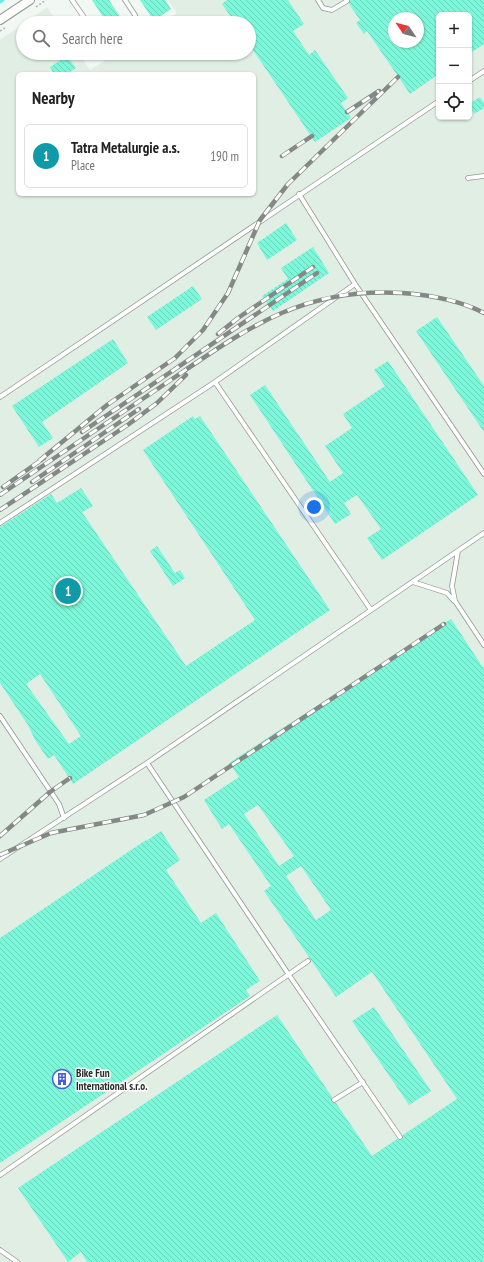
<!DOCTYPE html>
<meta charset="utf-8">
<style>
body{margin:0;font-family:"PT Sans Narrow",sans-serif;background:#f6f6f6;color:#222}
.controls{position:absolute;right:12px;top:12px;display:grid;overflow:hidden;border-radius:6px;box-shadow:0 1px 3px #0004}
.controls button{width:36px;height:36px;display:grid;place-items:center;padding:0;border:0;border-bottom:1px solid #e0e0e0;background:#fff;color:#222;font:20px sans-serif}
.compass{position:absolute;left:388px;top:12px;width:36px;height:36px;border-radius:50%;background:#fff;box-shadow:0 1px 3px #0004;rotate:305deg}
.you{position:absolute;left:314px;top:507px;width:14px;height:14px;margin:-10px;border:3px solid #fff;border-radius:50%;background:#1a73e8;box-shadow:0 0 0 6px #1a73e833}
.badge{display:grid;place-items:center;width:26px;height:26px;border-radius:50%;background:#d93025;color:#fff;font-size:13px;font-weight:700}
.pin{position:absolute;translate:-50% -50%;border:2px solid #fff;box-shadow:0 1px 4px #0006}
.list{margin:0;padding:0;list-style:none}
h2{display:flex;justify-content:space-between;align-items:center;height:52px;margin:0;padding:0 16px;font-size:17px}
h2 small{font-size:13px;font-weight:400;color:#767676}
.list li{display:grid;grid-template-columns:26px 1fr auto;gap:12px;align-items:center;box-sizing:border-box;height:64px;margin:0 8px 8px;padding:0 8px;border:1px solid #e0e0e0;border-radius:6px}
.list b{display:block;font-size:15px;white-space:nowrap}
.list p{margin:0;font-size:13px;white-space:nowrap;color:#767676}
.list em{font-size:13px;font-style:normal;color:#767676}
.icon{flex:none;width:22px;height:22px;fill:none;stroke:currentColor;stroke-width:2;stroke-linecap:round;stroke-linejoin:round}
.map{position:relative;flex:none;width:484px;height:1262px;overflow:hidden}
.search{position:absolute;background:#fff;box-shadow:0 1px 3px #0004;left:16px;top:16px;width:240px;height:44px;display:flex;align-items:center;gap:10px;box-sizing:border-box;padding:0 14px;border-radius:22px;color:#767676;font-size:15px}
.panel{position:absolute;background:#fff;box-shadow:0 1px 3px #0004;left:16px;top:72px;width:240px;height:124px;border-radius:6px}
.map>svg:first-child{display:block}
.built{fill:#e0eee3;fill-rule:evenodd}
.lines{fill:none;stroke-linecap:round;stroke-linejoin:round}
.stream{stroke:#62ecf1;stroke-width:3}
.building{fill:url(#building-back-hatch);fill-rule:evenodd}
.lane-casing{stroke:#919792;stroke-width:5.5}
.street-casing{stroke:#919792;stroke-width:10}
.path{stroke:#adb2ae;stroke-width:1.5;stroke-dasharray:2 2;stroke-linecap:butt}
.lane{stroke:#fff;stroke-width:4}
.street{stroke:#fff;stroke-width:8}
.rail-casing{stroke:#858985;stroke-width:4.5}
.rail{stroke:#fff;stroke-width:3;stroke-dasharray:9;stroke-linecap:butt}
.labels{text-anchor:middle;stroke-width:3;stroke-linejoin:round;paint-order:stroke}
.poi-label{font-size:11px;font-weight:bold;fill:#282a28;stroke:#fff;text-anchor:start}
</style>
<div class="map">
<svg width="484" height="1262" viewBox="0 0 484 1262">
<defs>
<pattern id="building-back-hatch" width="6" height="6" patternUnits="userSpaceOnUse"><rect width="6" height="6" fill="#7df7d9"/><path d="M-1 5l2 2M0 0l6 6M5-1l2 2" fill="none" stroke="#6cd4ba"/></pattern>
</defs>
<rect width="100%" height="100%" fill="#f1f7f2"/>
<path class="built" d="M168,0H484V1262H0V40L23,24V53H78L90,70L117,53H249V23H162L177,13ZM439,15H469V117H439ZM394,18H418V42H394ZM18,74H254V194H18Z
M47,7L58,23H25L39,13Z"/>
<g class="lines">
<path class="stream" d="M0,2L3,0"/>
</g>
<path class="building" d="M92,0H109L124,23H107Z
M140,0H165L171,9L154,21Z
M227,0H288L304,24L293,31L309,55L315,50L348,98L341,103L351,118L315,142L249,44V23H235L222,4Z
M350,0H484V44L469,54V15H439V74L410,94L367,31L364,34L356,23L360,20L349,4ZM394,18H418V42H394Z
M67,56L76,68L67,74H54L50,67Z
M480,97L484,103V108L474,114L469,104Z
M286,223L297,240L267,260L257,243Z
M313,247L329,273L273,311L262,296L288,279L281,268Z
M193,286L202,299L156,330L147,317Z
M437,317L484,386V432L416,331Z
M113,339L128,363L42,422L53,438L39,447L12,406Z
M388,361L478,495L382,560L367,538L381,529L357,495L344,503L351,514L335,524L250,395L265,385L330,482L343,473L325,446L352,428L343,414L385,386L374,370Z
M193,416L195,419L200,416L330,610L73,784L54,755L48,759L35,740L28,725L0,683V527L51,494L57,503L81,488L93,506L82,512L186,666L255,620L143,450ZM40,674L81,736L69,744L26,684Z
M157,546L175,573L180,570L185,578L173,586L150,551Z
M451,619L484,669V1262H87L81,1252L68,1262L18,1188L277,1015L332,1097L331,1102L336,1103L372,1156L397,1139L402,1140L403,1135L457,1099L372,972L336,997L264,891L271,886L229,824L222,829L204,800L239,777L229,763ZM258,805L294,856L279,866L244,814ZM301,866L331,910L316,920L286,876Z
M161,831L180,860L166,870L201,923L216,913L260,981L246,990L250,996L0,1163V938L146,840V841Z
M374,1007L431,1091L409,1105L352,1021Z"/>
<g class="lines">
<defs>
<path id="lane" d="M72,0L88,23
M125,0L135,15
M318,0L323,8L332,10L347,1
M469,81L484,71
M468,178L484,176
M299,194L355,284L484,474
M355,284L215,382L371,610
M0,397L439,101
M0,523L215,382
M458,551L452,586L455,601L484,645
M413,582L447,593L454,601
M0,716L59,804L64,818
M147,763L289,975L400,1137
M0,859L147,763L484,533
M334,1100L363,1082
M0,1175L308,961
M0,1250L17,1262"/>
<path id="street" d="M0,20L30,0"/>
</defs>
<use href="#lane" class="lane-casing"/>
<use href="#street" class="street-casing"/>
<path class="path" d="M36,7L46,0
M0,31L5,28"/>
<use href="#lane" class="lane"/>
<use href="#street" class="street"/>
<defs>
<path id="rail" d="M347,112L379,91
M282,156L312,136
M218,334L238,318L313,267
M82,432L317,273
M39,461L107,405L175,358L203,330L228,293L260,220L288,184L398,77
M32,482L139,409
M3,487L44,458
M0,495C51,460 102,426 153,392C237,336 295,286 402,293C430,295 459,300 484,313
M0,510L129,424L157,403L186,375
M0,836L50,792L70,778
M0,855L51,833L144,815L184,797L444,624"/>
</defs>
<use href="#rail" class="rail-casing"/>
<use href="#rail" class="rail"/>
</g>
<defs>
<symbol id="building-ring" viewBox="-11 -11 22 22"><circle r="9.5" fill="#fff" stroke="#4661d5" stroke-width="1.5"/><path d="M-4-6H4V6H1V3H-1V6H-4ZM-2.5-4.3h1.7v1.8h-1.7ZM.8-4.3h1.7v1.8H.8ZM-2.5-1h1.7V.8h-1.7ZM.8-1h1.7V.8H.8Z" fill="#4661d5"/></symbol>
</defs>
<g fill-rule="evenodd">
<use href="#building-ring" x="51" y="1068" width="22" height="22"/>
</g>
<g class="labels">
<g class="poi-label">
<text x="76" y="1077">Bike Fun<tspan x="76" dy="13">International s.r.o.</tspan></text>
</g>
</g>
</svg>
<div class="controls">
<button>+</button>
<button>−</button>
<button><svg class="icon" aria-label="locate" viewBox="0 0 24 24"><circle cx="12" cy="12" r="6"/><path d="M12 2v4M12 18v4M2 12h4M18 12h4"/></svg></button>
</div>
<svg class="compass" viewBox="-18 -18 36 36"><path d="M0-13l5 13h-10z" fill="#e53935"/><path d="M0 13l5-13h-10z" fill="#767676"/></svg>
<div class="you"></div>
<div class="pin badge" style="left:68px;top:591px;background:#0f9aa8">1</div>
<div class="search"><svg class="icon" aria-label="search" viewBox="0 0 24 24"><circle cx="10" cy="10" r="6"/><path d="M15 15l6 6"/></svg>Search here</div>
<section class="panel">
<h2>Nearby<small></small></h2>
<ul class="list">
<li><span class="badge" style="background:#0f9aa8">1</span><div><b>Tatra Metalurgie a.s.</b><p>Place</p></div><em>190 m</em></li>
</ul>
</section>
</div>
